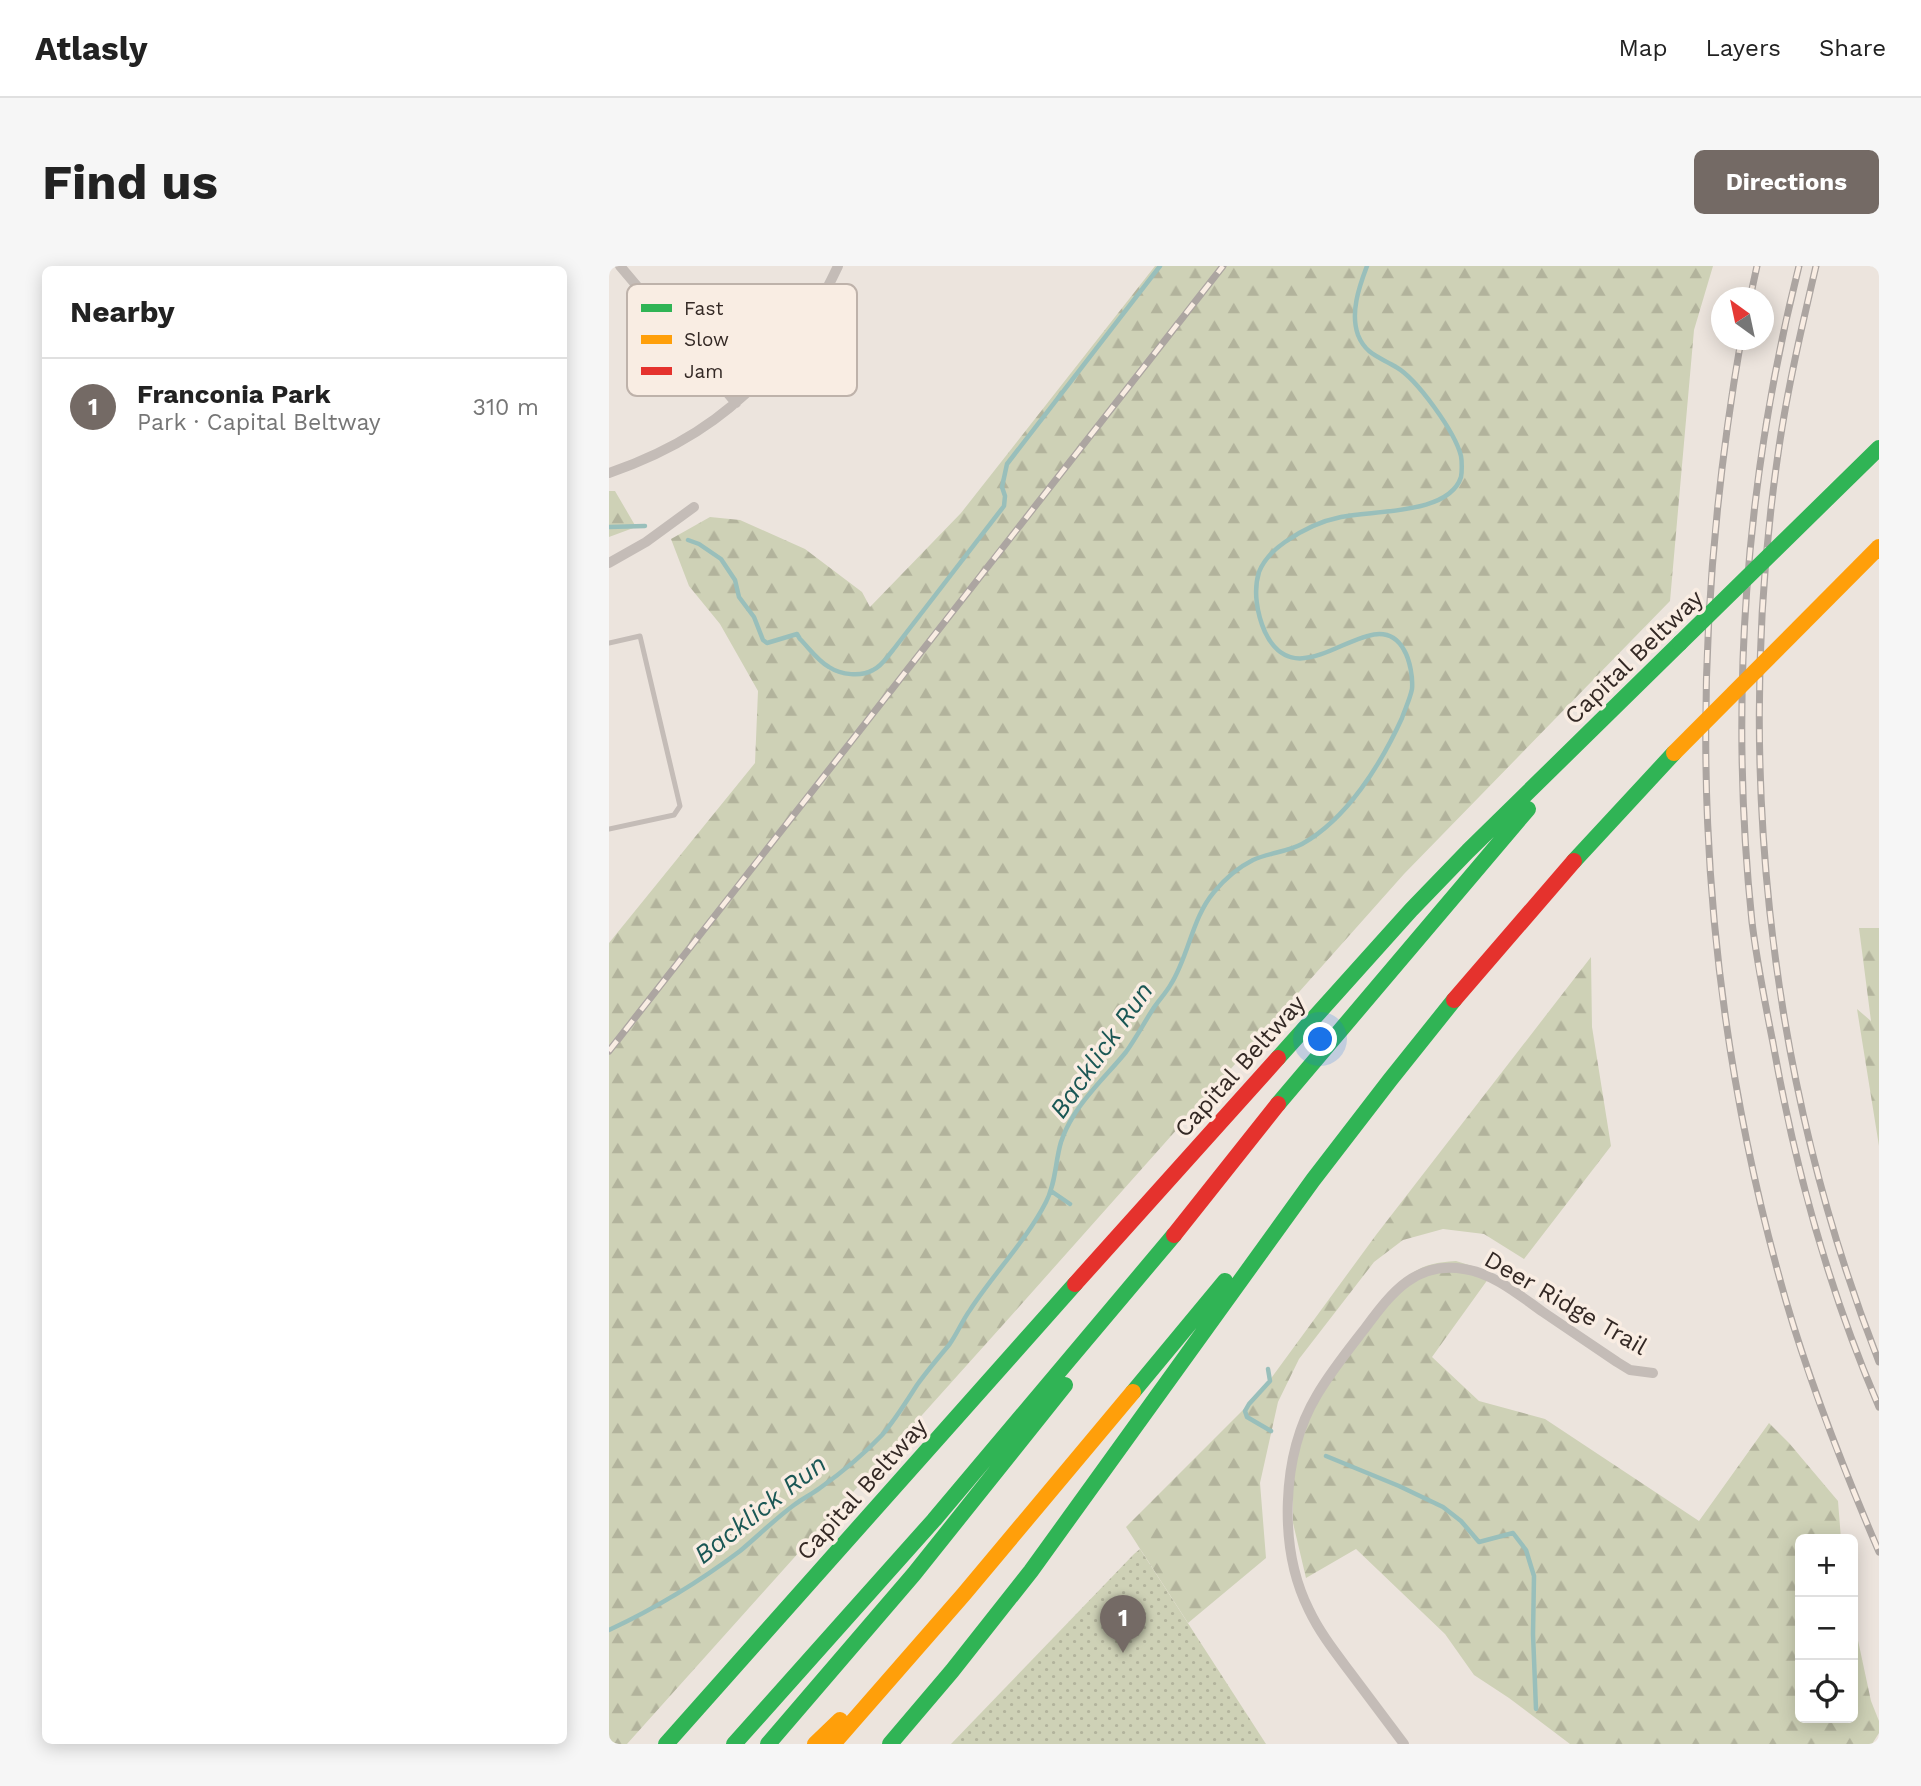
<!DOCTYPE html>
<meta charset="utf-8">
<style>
body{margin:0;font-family:"Work Sans",sans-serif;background:#f6f6f6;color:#222}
.controls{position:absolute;right:21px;bottom:21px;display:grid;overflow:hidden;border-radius:10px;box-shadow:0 4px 18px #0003}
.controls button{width:63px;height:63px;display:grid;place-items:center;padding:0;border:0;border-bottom:2px solid #e0e0e0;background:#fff;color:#222;font:35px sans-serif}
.compass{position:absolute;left:1102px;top:21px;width:63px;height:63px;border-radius:50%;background:#fff;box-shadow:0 4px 18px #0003;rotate:327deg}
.you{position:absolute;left:712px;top:774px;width:24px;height:24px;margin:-18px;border:5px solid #fff;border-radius:50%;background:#1a73e8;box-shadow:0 0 0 10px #1a73e833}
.badge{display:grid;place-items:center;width:46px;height:46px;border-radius:50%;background:#746a65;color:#fff;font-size:23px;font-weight:700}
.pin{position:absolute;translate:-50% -58px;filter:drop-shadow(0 2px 4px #0008)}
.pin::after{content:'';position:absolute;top:37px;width:24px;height:21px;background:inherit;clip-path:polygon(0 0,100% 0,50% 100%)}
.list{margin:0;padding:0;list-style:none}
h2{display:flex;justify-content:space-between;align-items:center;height:91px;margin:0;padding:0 28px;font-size:30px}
h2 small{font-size:23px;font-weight:400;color:#767676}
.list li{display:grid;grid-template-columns:46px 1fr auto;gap:21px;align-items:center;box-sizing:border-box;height:98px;padding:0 28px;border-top:2px solid #e0e0e0}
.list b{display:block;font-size:26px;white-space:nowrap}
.list p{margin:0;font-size:23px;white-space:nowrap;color:#767676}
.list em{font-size:23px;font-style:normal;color:#767676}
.icon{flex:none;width:38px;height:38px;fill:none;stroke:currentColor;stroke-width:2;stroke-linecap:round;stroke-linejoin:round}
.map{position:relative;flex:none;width:1270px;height:1478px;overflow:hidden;border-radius:10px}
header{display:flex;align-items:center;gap:42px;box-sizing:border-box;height:98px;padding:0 35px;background:#fff;border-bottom:2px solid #e0e0e0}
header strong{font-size:33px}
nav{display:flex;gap:38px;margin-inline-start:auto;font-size:24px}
.intro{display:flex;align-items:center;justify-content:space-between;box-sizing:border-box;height:168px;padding:0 42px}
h1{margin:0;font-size:49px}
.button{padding:18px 32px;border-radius:10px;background:#746a65;color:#fff;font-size:24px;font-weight:700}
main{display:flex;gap:42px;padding:0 42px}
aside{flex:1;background:#fff;border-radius:10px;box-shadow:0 4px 18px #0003}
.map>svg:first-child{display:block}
.forest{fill:url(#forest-firs)}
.park{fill:url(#park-dots)}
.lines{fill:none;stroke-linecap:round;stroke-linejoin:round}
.stream{stroke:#99bfbb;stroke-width:4.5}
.lane{stroke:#c4bcb7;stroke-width:5}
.street{stroke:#c4bcb7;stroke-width:10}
.fast{stroke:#30b455;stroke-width:16}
.slow{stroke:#ff9f0a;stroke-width:16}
.jam{stroke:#e5322d;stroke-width:16}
.rail-casing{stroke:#aca5a1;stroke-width:7}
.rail{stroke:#f9ede3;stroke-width:4.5;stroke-dasharray:13;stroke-linecap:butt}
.fast-bridge{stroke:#30b455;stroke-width:16}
.slow-bridge{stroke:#ff9f0a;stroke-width:16}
.labels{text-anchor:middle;stroke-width:7;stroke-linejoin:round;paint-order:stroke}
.street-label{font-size:24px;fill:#342925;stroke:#f9ede3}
.water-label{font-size:26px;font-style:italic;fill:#1a5755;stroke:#f9ede3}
.key{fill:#f9ede3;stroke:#beb2aa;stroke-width:2}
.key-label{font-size:19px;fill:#342925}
</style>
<header>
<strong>Atlasly</strong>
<nav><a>Map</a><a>Layers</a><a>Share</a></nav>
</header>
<div class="intro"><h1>Find us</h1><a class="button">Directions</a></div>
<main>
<aside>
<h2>Nearby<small></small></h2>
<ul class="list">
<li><span class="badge">1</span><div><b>Franconia Park</b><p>Park · Capital Beltway</p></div><em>310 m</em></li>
</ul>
</aside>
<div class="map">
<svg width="1270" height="1478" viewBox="0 0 1270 1478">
<defs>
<pattern id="forest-firs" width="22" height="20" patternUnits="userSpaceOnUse" patternTransform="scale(1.75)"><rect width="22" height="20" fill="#ced1b6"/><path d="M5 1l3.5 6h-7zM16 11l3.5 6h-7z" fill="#b2b39c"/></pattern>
<pattern id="park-dots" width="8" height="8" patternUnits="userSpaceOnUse" patternTransform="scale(1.75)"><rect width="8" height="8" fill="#ced1b6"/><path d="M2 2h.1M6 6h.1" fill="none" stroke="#b2b39c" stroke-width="1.8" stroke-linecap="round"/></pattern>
</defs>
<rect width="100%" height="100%" fill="#ece4dd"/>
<path class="forest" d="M546,0H1104L1085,64L1061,335L795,608L401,1051L18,1478H0V677L146,497L149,425L111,358L80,320L62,273L101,251L131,254L196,283L253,326L261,341L352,247Z
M0,225H6L27,261L0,271Z
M1250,662H1270V880L1248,743L1262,755Z
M982,691L983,761L1002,880L915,993L875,968L834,963L794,974L765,996L690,1093L669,1136L651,1217L657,1292L579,1357L517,1261L652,1126L767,969Z
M847,995L876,1004L882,1009L823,1091L870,1135L936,1153L1090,1255L1160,1157L1180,1177L1229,1235L1232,1273H1191V1452H1244V1351L1262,1435L1270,1455V1467L1263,1478H961L900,1432L865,1409L836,1368L747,1283L697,1312L684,1257V1205L696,1157L719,1108L789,1018C810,1000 820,997 847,995Z"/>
<path class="park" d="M531,1283L657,1478H342L525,1288Z"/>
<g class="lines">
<path class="stream" d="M0,261L36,260
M79,274L90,278L112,293L126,314L130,331L145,351L154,374L158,377L188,368L191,373C200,382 209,395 220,401C232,409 252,411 264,404C273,400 278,391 284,384L395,240L396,230L393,221L398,198L551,0
M442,925L461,938
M659,1103L661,1115L640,1138L636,1145L638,1151L662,1165
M717,1190L790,1220L834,1241L852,1255L870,1276L904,1267L917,1284L925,1310L924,1368L927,1443
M0,1364C47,1342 90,1316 131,1285C149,1270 166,1253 185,1239C193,1233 203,1228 211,1222C232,1207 255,1188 273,1169C286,1154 297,1136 308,1119C318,1105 329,1092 340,1079C348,1068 353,1055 361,1044C385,1007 417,975 437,936C447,917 446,896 452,876C455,867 460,857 465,849C479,826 500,807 517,786C527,772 535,757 544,743C550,734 557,727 562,718C580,689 583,652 605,626C615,614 630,601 644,594C659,587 678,586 693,578C738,553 772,498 793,452C796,443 801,433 803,423C804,412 801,394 795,384C765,329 691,440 656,366C648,348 644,325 650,306C655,293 666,283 676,276C693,264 712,255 732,251C764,244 840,249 852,211C853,206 853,195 852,190C846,166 808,113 787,101C771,91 757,89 749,69C741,47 750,21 758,0"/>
<path class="lane" d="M0,377L31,370L71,540L65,549L0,563"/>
<path class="street" d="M11,0L127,137
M0,207C64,185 115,154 161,103C172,92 184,80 193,66C207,45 218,23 229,0
M0,297L37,276L85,241
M795,1478C777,1454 759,1430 741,1406C726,1386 711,1367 700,1344C669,1282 672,1189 708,1129C722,1105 740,1083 757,1061C783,1026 807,995 855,1003C884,1007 910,1029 934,1046C958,1062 983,1079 1008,1096L1021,1104L1044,1107"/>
<path class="fast" d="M965,595L1065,487
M669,792L802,644L859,585L1071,377
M669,838L919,543
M524,1126L616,1015
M57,1478L466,1018
M125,1478L325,1254L565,969
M159,1478L305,1308L456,1119
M281,1478L343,1405L422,1305L704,914L781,814L845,734"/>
<path class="slow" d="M206,1478L231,1454
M224,1478L355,1328L524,1126"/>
<path class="jam" d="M845,734L965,595
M565,969L669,838
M466,1018L669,792"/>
<defs>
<path id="rail" d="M1190,0C1136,214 1120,437 1143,656C1148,697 1156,737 1164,777C1186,902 1220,1025 1270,1141
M1207,0C1193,60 1179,120 1170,181C1125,487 1157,808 1270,1096
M1141,32L1148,0
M1132,74C1075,401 1085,715 1177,1035C1202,1121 1235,1204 1270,1286
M0,785L614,0"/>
</defs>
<use href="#rail" class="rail-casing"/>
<use href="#rail" class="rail"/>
<path class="fast-bridge" d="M1071,377L1270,182"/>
<path class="slow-bridge" d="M1065,487L1270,281"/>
</g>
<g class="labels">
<g class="street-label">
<text transform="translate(1025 391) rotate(-44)" y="8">Capital Beltway</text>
<text transform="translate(631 800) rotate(-48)" y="8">Capital Beltway</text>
<text transform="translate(957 1037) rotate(30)" y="8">Deer Ridge Trail</text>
<text transform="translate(253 1223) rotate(-48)" y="8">Capital Beltway</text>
</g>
<g class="water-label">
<text transform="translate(492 784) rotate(-55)" y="9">Backlick Run</text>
<text transform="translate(151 1243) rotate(-38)" y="9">Backlick Run</text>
</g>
</g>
<rect x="18" y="18" width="230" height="112" rx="10" class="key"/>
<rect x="32" y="38" width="31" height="8" fill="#30b455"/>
<rect x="32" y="69" width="31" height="9" fill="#ff9f0a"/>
<rect x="32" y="101" width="31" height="8" fill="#e5322d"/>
<g class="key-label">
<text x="75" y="49">Fast</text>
<text x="75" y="80">Slow</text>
<text x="75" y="112">Jam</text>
</g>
</svg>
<div class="controls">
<button>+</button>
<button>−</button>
<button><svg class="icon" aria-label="locate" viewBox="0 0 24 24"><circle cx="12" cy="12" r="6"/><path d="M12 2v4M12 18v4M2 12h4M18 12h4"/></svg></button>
</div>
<svg class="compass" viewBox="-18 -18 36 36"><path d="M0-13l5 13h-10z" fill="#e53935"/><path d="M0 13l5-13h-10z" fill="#767676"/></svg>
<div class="you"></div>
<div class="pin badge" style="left:514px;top:1387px">1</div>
</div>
</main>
